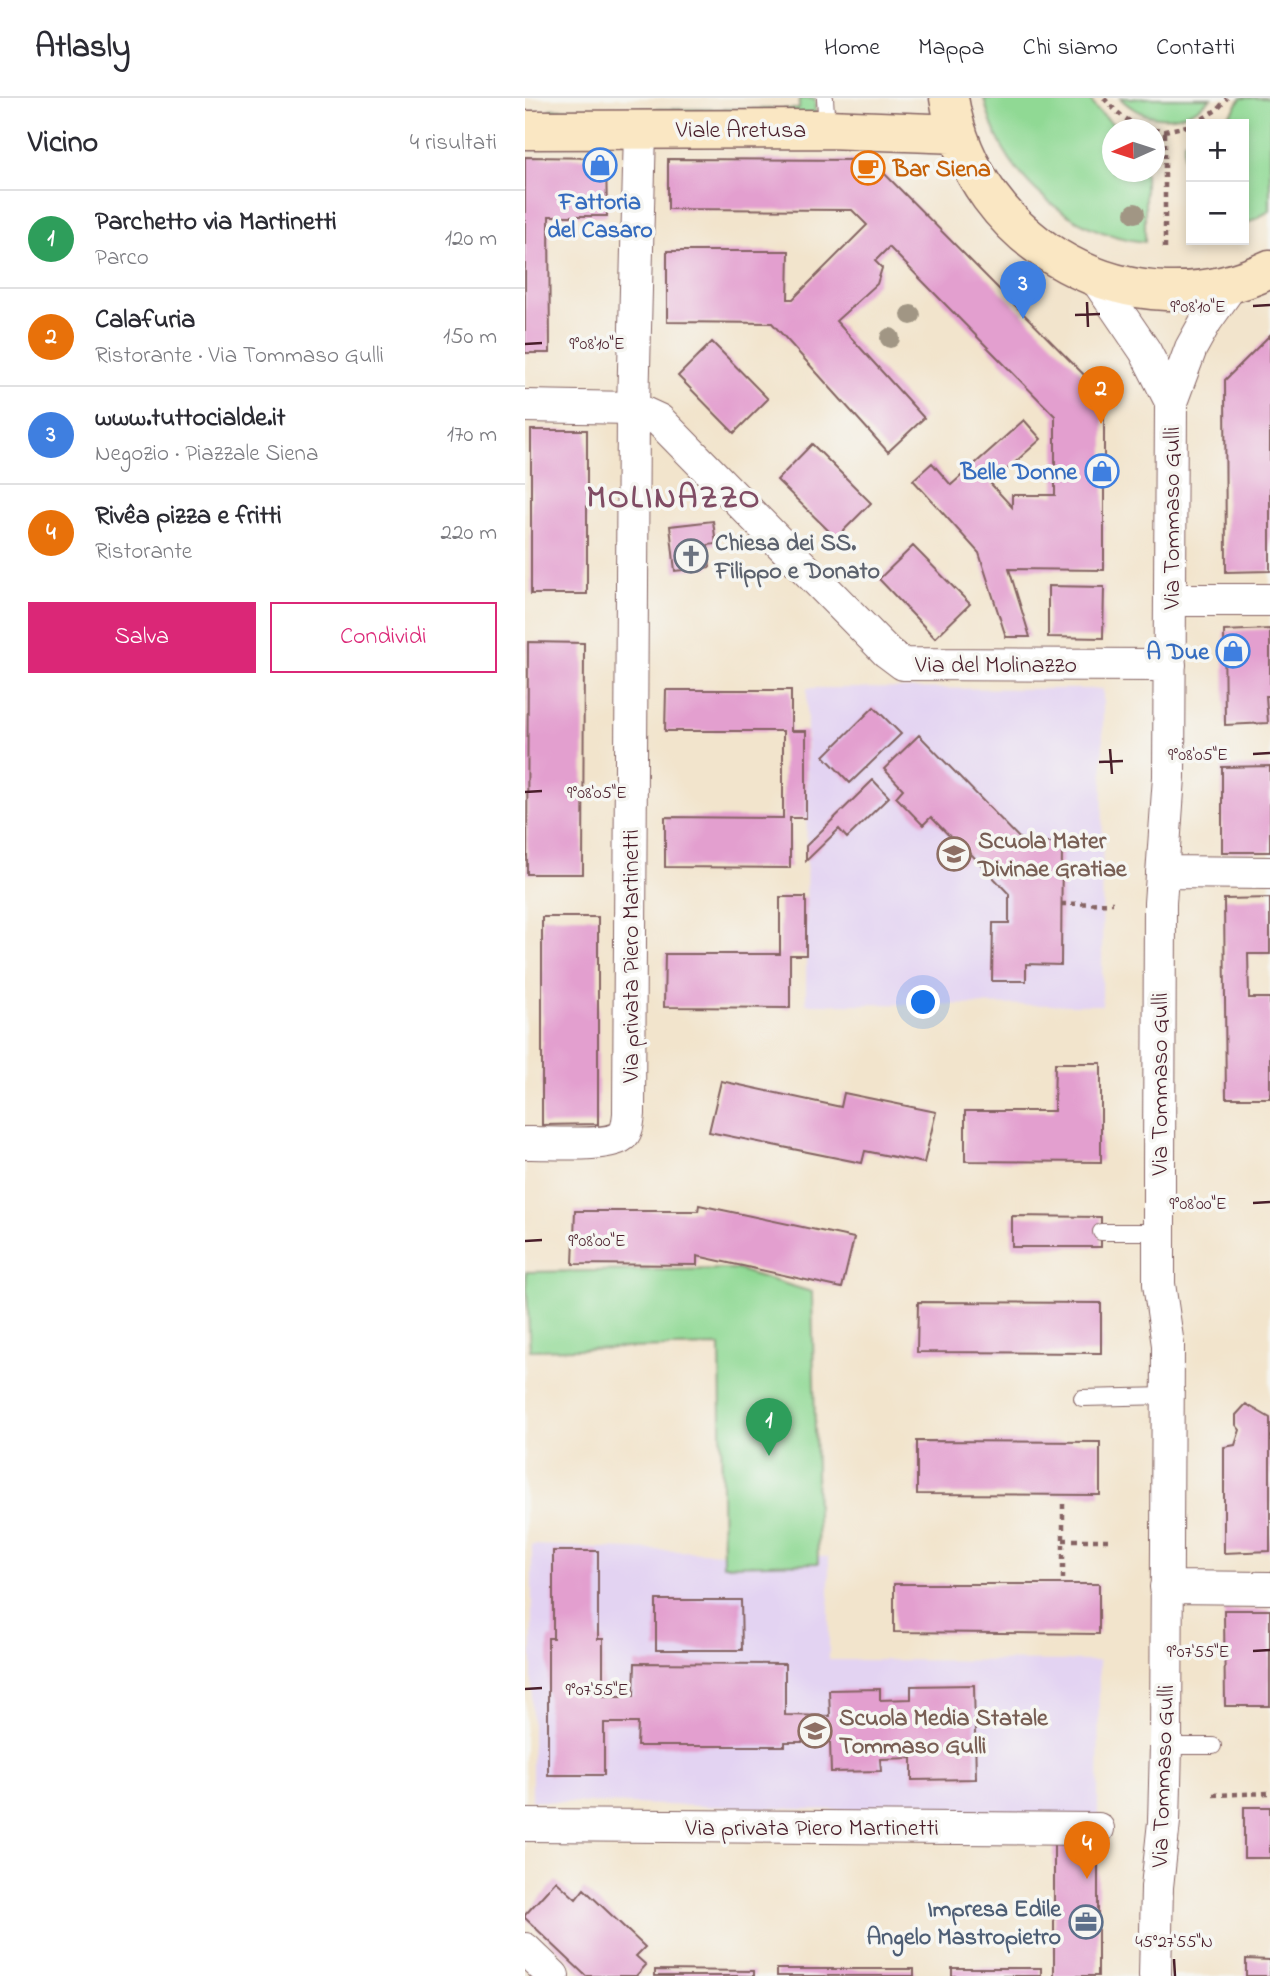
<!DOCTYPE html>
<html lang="it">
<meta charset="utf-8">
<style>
body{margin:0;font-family:"Indie Flower",sans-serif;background:#f2f2f3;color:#2b2b33}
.controls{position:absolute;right:21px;top:21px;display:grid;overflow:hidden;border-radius:0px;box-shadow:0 4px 10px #0003}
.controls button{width:63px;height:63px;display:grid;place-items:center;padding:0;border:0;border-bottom:2px solid #e1e1e2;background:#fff;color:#2b2b33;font:35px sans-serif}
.compass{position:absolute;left:577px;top:21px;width:63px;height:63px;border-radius:50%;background:#fff;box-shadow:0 4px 10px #0003;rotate:267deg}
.you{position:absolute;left:399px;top:905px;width:24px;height:24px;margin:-18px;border:5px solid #fff;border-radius:50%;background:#1a73e8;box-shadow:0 0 0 10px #1a73e833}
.badge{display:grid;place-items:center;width:46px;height:46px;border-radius:50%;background:#db2777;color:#fff;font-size:23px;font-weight:700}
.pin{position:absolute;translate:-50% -58px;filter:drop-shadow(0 2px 4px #0008)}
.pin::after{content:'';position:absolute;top:37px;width:24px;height:21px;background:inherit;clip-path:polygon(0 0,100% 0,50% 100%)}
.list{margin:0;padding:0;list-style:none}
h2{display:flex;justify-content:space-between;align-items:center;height:91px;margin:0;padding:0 28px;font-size:30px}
h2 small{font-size:23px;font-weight:400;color:#7c7c81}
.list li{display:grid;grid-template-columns:46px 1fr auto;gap:21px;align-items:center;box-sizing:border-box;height:98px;padding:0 28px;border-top:2px solid #e1e1e2}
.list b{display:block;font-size:26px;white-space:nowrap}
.list p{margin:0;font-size:23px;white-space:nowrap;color:#7c7c81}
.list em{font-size:23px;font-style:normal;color:#7c7c81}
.actions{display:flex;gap:14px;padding:21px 28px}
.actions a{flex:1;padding:16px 0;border:2px solid #db2777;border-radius:0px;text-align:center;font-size:24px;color:#db2777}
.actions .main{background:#db2777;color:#fff}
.map{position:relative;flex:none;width:745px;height:1878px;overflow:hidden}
header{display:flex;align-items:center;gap:42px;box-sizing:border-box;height:98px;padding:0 35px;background:#fff;border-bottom:2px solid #e1e1e2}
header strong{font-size:33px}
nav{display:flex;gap:38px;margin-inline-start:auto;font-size:24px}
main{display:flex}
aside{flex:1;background:#fff}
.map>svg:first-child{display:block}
.built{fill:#e3d3f2}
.green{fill:#90d994;stroke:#6d7c60;stroke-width:2}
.building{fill:#e39fcf}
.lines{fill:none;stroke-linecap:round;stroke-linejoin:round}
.lane-casing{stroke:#856463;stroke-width:18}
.street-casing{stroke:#856463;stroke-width:34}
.secondary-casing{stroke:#856463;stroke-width:41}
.path{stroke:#856463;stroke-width:4.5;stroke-dasharray:5 5;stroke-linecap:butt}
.lane{stroke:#fff;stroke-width:16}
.street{stroke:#fff;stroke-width:32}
.secondary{stroke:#fae7c3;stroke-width:38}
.tree{fill:#a19684}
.ticks{fill:none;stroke:#4a1f2b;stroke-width:2.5}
.labels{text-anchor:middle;stroke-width:7;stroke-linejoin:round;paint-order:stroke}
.street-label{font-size:24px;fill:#4a1f2b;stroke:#f6f6f2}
.food-label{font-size:24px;font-weight:bold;fill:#c56008;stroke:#f6f6f2;text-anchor:start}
.shop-label{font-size:24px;font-weight:bold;fill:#366cbe;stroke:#f6f6f2;text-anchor:end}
.worship-label{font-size:24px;font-weight:bold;fill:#5b616d;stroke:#f6f6f2;text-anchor:start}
.education-label{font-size:24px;font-weight:bold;fill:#785e54;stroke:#f6f6f2;text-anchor:start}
.service-label{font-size:24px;font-weight:bold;fill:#4e5e75;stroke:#f6f6f2;text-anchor:end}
.district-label{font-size:32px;font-weight:bold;letter-spacing:2px;fill:#804c64;stroke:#f6f6f2}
.ticks-label{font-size:18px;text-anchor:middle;fill:#4a1f2b;stroke:#f6f6f2;stroke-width:7;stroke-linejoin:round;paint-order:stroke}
</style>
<header>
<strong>Atlasly</strong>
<nav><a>Home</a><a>Mappa</a><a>Chi siamo</a><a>Contatti</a></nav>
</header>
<main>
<aside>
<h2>Vicino<small>4 risultati</small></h2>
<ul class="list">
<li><span class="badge" style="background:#2e9e5b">1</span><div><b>Parchetto via Martinetti</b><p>Parco</p></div><em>120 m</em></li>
<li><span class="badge" style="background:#e8710a">2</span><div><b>Calafuria</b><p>Ristorante · Via Tommaso Gulli</p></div><em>150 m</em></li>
<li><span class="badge" style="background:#3f7fe0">3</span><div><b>www.tuttocialde.it</b><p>Negozio · Piazzale Siena</p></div><em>170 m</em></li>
<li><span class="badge" style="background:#e8710a">4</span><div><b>Rivêa pizza e fritti</b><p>Ristorante</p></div><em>220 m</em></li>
</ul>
<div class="actions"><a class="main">Salva</a><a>Condividi</a></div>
</aside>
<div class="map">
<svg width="745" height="1878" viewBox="0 0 745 1878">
<rect width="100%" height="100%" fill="#f6f6f2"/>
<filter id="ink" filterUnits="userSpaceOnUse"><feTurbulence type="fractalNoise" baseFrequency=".0143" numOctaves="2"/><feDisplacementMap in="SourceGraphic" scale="14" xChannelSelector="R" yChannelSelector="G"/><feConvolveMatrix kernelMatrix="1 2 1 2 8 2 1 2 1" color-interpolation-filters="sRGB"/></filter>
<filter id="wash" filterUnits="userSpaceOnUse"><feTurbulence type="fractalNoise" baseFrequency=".00686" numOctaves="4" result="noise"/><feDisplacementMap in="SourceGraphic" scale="28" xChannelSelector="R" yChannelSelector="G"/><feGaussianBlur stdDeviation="1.57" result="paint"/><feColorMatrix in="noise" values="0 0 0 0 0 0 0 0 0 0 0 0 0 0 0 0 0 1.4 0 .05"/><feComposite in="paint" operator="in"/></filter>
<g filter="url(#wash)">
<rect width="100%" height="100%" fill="#f2e4cc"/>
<path class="built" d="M282,590L578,591L577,907L281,906Z
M7,1447L304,1459V1562L574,1563L573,1720L7,1703Z"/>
<path class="green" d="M274,0L290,1V19L25,18V11H274Z
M459,0H564L572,12L594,31L587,32V74H620V144C542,135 476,77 459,0Z
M595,0H686C659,26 621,26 595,0Z
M716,0H745V113L719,127V26H694L708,13Z
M666,41V142H674L659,144V43Z
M210,1171L287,1194L293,1465L198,1467L195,1248L5,1252L1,1174Z"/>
<g id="blocks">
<path class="building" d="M0,59L81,60L82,118H24L25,255H0Z
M143,61L346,62L579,297V472L484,471L505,539H481L454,455L388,382L407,365L426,387L499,322L516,341L466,386L487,409V397H530V318L364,149L350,163L357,170L352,186L311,223L399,320L363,354L247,225L142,224V153H264L263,201H268L342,127L327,112L143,111Z
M745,237V473L701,474L700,282Z
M187,244L243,301L209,335L153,278Z
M6,332H62V496H6Z
M287,346L346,405L311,440L252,382Z
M188,423L191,446L183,447L185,469L150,473L145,428Z
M388,448L445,506L410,540L354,481Z
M523,488L579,489L578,540L523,539Z
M745,531V598H741L743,625L700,627L699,533Z
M3,544L59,545L58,776H2Z
M141,592H266V633H281V720H265V770L140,769V719L258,720V633H140Z
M349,609L376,636L325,685L299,658Z
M394,637L499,745H537L536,867L501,866V883H467L468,825H484V796L446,756L436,766L429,759L437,751L406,719L398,727L371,699L378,691L359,671Z
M745,668V754H697V669Z
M348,682L364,699L322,740L314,731L281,763V748Z
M255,799H281V857H265V910L139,909L140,856H255Z
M745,800V856H723L724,900H745V1000H701L699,801Z
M17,819H73V1026L17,1027Z
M530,965H576V1064L440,1063V1013H529Z
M196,983L316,1009L319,995L411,1014L399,1065L340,1053L337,1065L184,1034Z
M174,1107L329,1140L317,1190L172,1158V1167L48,1166L50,1113H173Z
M487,1118L576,1119V1149H487Z
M393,1204L576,1205V1255L392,1254Z
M721,1306L745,1320V1453L699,1455V1349L710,1347L715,1332L711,1327V1317Z
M392,1343L575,1344V1397L392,1396Z
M28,1453H73V1541H78V1598H109L110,1565L260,1566V1617L305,1618L304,1592L355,1591V1602L386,1601V1588L449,1587L451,1681L387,1682V1660L355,1661L356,1673L306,1674L305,1644H260V1648H112L113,1625H79V1677H23V1540H28Z
M369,1486H574V1536L369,1534Z
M131,1502H216L217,1552H131Z
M699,1512H745V1608H700Z
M719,1709H745V1760H719Z
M529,1746H573V1878H529Z
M31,1783L51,1801L59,1791L120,1849L111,1858L121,1867L111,1878H61L0,1820V1817Z
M721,1861L745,1862V1878H721Z
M427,1870H516V1878H427Z
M252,1871H389V1878H252Z
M130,1872L229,1873V1878H130Z"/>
</g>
</g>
<g filter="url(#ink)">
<use href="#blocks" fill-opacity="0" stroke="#856463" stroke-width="2"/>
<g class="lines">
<defs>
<path id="lane" d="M300,0L302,31
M576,1134H634
M557,1300L643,1298
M641,1648H688"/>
<path id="street" d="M569,178L620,253L646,304
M0,308L108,310L134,322L362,554L378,566L645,567
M645,502H745
M637,774L745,775
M0,1045C19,1044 86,1050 98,1037C103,1031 103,1023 104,1016L108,310L115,32
M641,1489L745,1490
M0,1727L573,1731
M0,1851L28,1878
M630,1878L632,1789L639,1724L641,1648L643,1247L634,1186V1072L635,805L644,679L646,304L666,250L681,223L708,185"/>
<path id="secondary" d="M424,0C448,148 608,237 745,171
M0,32L302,31L433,36"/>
</defs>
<use href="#lane" class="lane-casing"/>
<use href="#street" class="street-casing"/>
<use href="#secondary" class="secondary-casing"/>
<path class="path" d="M579,0C592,16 608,29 629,32
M669,26L693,11L702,0
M629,32L640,33L666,27
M640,150V33
M536,806L588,805
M538,1442H586
M538,1481V1403
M688,1697L745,1695"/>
<use href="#lane" class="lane"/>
<use href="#street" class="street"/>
<use href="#secondary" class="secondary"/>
</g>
<g class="tree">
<circle cx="610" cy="115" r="10"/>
<circle cx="386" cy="217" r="10"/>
<circle cx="365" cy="240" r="10"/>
</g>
</g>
<path class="ticks" d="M562,204L563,229M728,208L745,207M550,217L575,216M0,246L17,245M585,651L587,676M728,656L745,655M574,664L598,663M0,694L17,693M728,1105L745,1104M0,1143L17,1142M728,1553L745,1552M0,1591L17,1590M649,1861L650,1878"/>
<defs>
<symbol id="shop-ring" viewBox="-11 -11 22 22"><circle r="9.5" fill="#f6f6f2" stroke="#3f7fe0" stroke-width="1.5"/><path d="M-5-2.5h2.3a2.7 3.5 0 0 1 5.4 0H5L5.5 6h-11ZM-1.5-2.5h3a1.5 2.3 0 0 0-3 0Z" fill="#3f7fe0"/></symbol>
<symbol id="cafe-ring" viewBox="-11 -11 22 22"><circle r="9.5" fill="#f6f6f2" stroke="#e8710a" stroke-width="1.5"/><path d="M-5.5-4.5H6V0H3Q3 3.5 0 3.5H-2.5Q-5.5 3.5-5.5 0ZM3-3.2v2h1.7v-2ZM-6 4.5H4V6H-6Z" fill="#e8710a"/></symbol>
<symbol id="church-ring" viewBox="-11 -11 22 22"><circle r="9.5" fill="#f6f6f2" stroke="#6b7280" stroke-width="1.5"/><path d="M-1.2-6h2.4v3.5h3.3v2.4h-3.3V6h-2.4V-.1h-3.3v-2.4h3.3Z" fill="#6b7280"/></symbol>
<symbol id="school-ring" viewBox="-11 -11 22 22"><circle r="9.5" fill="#f6f6f2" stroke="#8d6e63" stroke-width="1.5"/><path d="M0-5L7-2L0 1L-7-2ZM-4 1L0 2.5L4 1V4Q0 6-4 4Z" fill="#8d6e63"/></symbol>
<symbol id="office-ring" viewBox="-11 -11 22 22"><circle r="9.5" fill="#f6f6f2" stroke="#5c6f8a" stroke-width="1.5"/><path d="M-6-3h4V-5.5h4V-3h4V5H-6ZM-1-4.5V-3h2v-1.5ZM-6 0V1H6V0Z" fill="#5c6f8a"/></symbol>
</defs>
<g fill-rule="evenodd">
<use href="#shop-ring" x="56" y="48" width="38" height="38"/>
<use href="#cafe-ring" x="324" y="51" width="38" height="38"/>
<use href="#shop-ring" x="558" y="354" width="38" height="38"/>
<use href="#church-ring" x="147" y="439" width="38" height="38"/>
<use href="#shop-ring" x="689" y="534" width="38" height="38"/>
<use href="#school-ring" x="410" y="737" width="38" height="38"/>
<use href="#school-ring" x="271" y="1614" width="38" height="38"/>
<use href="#office-ring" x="542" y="1805" width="38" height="38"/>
</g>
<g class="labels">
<g class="street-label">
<text x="216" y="39">Viale Aretusa</text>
<text transform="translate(646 420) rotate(-90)" y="8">Via Tommaso Gulli</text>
<text x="471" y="574">Via del Molinazzo</text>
<text transform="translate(105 858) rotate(-90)" y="8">Via privata Piero Martinetti</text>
<text transform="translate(634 986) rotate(-90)" y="8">Via Tommaso Gulli</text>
<text transform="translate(637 1678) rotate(-88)" y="8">Via Tommaso Gulli</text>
<text x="287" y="1737">Via privata Piero Martinetti</text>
</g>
<g class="food-label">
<text x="368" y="78">Bar Siena</text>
</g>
<g class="shop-label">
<text x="75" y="111" text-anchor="middle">Fattoria<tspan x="75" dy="28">del Casaro</tspan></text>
<text x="552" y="381">Belle Donne</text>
<text x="684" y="561">A Due</text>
</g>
<g class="worship-label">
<text x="190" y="452">Chiesa dei SS.<tspan x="190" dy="28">Filippo e Donato</tspan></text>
</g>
<g class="education-label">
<text x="453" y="750">Scuola Mater<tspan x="453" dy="28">Divinae Gratiae</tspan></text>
<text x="314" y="1627">Scuola Media Statale<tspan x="314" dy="28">Tommaso Gulli</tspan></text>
</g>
<g class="service-label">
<text x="536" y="1818">Impresa Edile<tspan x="536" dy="28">Angelo Mastropietro</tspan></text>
</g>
<g class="district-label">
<text x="149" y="409">MOLINAZZO</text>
</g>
</g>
<g class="ticks-label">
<text x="673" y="214">9°08'10"E</text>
<text x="72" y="251">9°08'10"E</text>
<text x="673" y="662">9°08'05"E</text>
<text x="72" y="700">9°08'05"E</text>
<text x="673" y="1111">9°08'00"E</text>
<text x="72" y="1148">9°08'00"E</text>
<text x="673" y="1559">9°07'55"E</text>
<text x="72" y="1597">9°07'55"E</text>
<text x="649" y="1849">45°27'55"N</text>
</g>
</svg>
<div class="controls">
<button>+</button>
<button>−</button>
</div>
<svg class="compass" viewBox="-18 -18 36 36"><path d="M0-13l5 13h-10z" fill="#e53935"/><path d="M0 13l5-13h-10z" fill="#7c7c81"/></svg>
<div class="you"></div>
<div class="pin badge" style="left:244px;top:1358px;background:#2e9e5b">1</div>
<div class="pin badge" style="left:576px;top:326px;background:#e8710a">2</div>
<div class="pin badge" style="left:498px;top:221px;background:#3f7fe0">3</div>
<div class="pin badge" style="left:562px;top:1781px;background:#e8710a">4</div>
</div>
</main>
